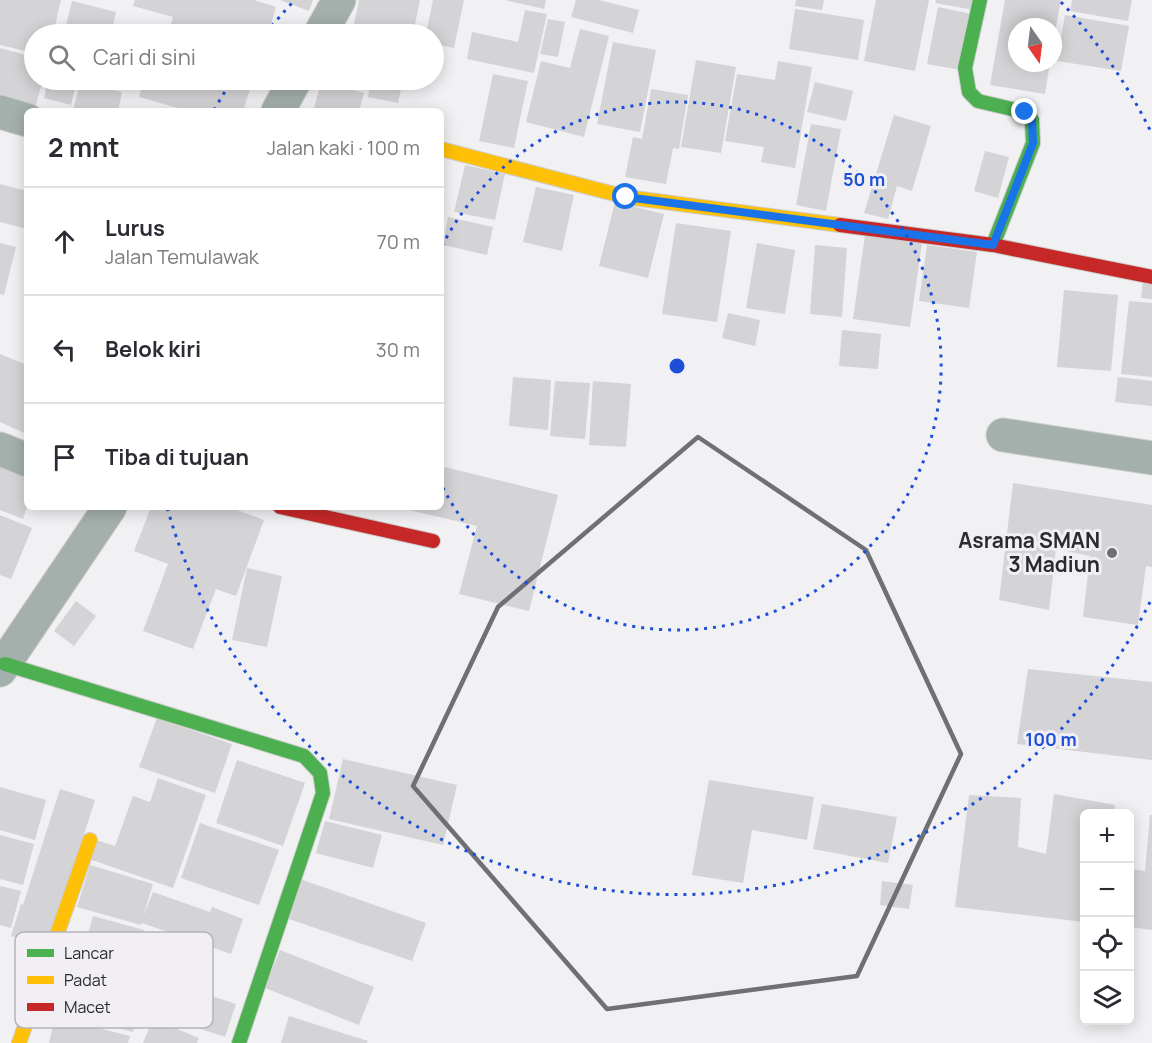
<!DOCTYPE html>
<html lang="id">
<meta charset="utf-8">
<style>
body{margin:0;font-family:Manrope,sans-serif;background:#f7f7f7;color:#2b2b33}
.controls{position:absolute;right:18px;bottom:18px;display:grid;overflow:hidden;border-radius:9px;box-shadow:0 3px 15px #0003}
.controls button{width:54px;height:54px;display:grid;place-items:center;padding:0;border:0;border-bottom:2px solid #e1e1e2;background:#fff;color:#2b2b33;font:30px sans-serif}
.compass{position:absolute;left:1008px;top:18px;width:54px;height:54px;border-radius:50%;background:#fff;box-shadow:0 3px 15px #0003;rotate:166deg}
.stop{position:absolute;width:18px;height:18px;margin:-14px;border:4px solid #1a73e8;border-radius:50%;background:#fff}
.stop.end{background:#1a73e8;border-color:#fff;box-shadow:0 2px 6px #0008}
.list{margin:0;padding:0;list-style:none}
h2{display:flex;justify-content:space-between;align-items:center;height:78px;margin:0;padding:0 24px;font-size:26px}
h2 small{font-size:20px;font-weight:400;color:#7c7c81}
.list li{display:grid;grid-template-columns:39px 1fr auto;gap:18px;align-items:center;box-sizing:border-box;height:108px;padding:0 24px;border-top:2px solid #e1e1e2}
.list b{display:block;font-size:22px;white-space:nowrap}
.list p{margin:0;font-size:20px;white-space:nowrap;color:#7c7c81}
.list em{font-size:20px;font-style:normal;color:#7c7c81}
.icon{flex:none;width:33px;height:33px;fill:none;stroke:currentColor;stroke-width:2;stroke-linecap:round;stroke-linejoin:round}
.map{position:relative;flex:none;width:1152px;height:1043px;overflow:hidden}
.search{position:absolute;background:#fff;box-shadow:0 3px 15px #0003;left:24px;top:24px;width:420px;height:66px;display:flex;align-items:center;gap:15px;box-sizing:border-box;padding:0 21px;border-radius:33px;color:#7c7c81;font-size:22px}
.panel{position:absolute;background:#fff;box-shadow:0 3px 15px #0003;left:24px;top:108px;width:420px;height:402px;border-radius:9px}
.map>svg:first-child{display:block}
.building{fill:#d4d3d5}
.lines{fill:none;stroke-linecap:round;stroke-linejoin:round}
.street-casing{stroke:#cdcdce;stroke-width:35}
.fast-casing{stroke:#cdcdce;stroke-width:16}
.slow-casing{stroke:#cdcdce;stroke-width:16}
.jam-casing{stroke:#cdcdce;stroke-width:16}
.street{stroke:#a4b0ac;stroke-width:33}
.fast{stroke:#4caf50;stroke-width:14}
.slow{stroke:#ffc107;stroke-width:14}
.jam{stroke:#c62828;stroke-width:14}
.route{stroke:#1a73e8;stroke-width:8}
.marked{fill:none;stroke:#706f72;stroke-width:4.5;stroke-linejoin:round}
.ring{fill:none;stroke:#1d4ed8;stroke-width:3;stroke-dasharray:3 6}
.poi-dot{fill:#706f72;stroke:#f1eff4;stroke-width:2}
.labels{text-anchor:middle;stroke-width:6;stroke-linejoin:round;paint-order:stroke}
.poi-label{font-size:21px;font-weight:bold;fill:#2b2a2c;stroke:#f1eff4;text-anchor:end}
.key{fill:#f1eff4;stroke:#b6b4b8;stroke-width:1.5}
.key-label{font-size:16px;fill:#2b2a2c}
.centre{fill:#1d4ed8;stroke:#f1eff4;stroke-width:3}
.ring-label{font-size:18px;text-anchor:middle;font-weight:bold;fill:#1d4ed8;stroke:#f1eff4;stroke-width:6;stroke-linejoin:round;paint-order:stroke}
</style>
<div class="map">
<svg width="1152" height="1043" viewBox="0 0 1152 1043">
<rect width="100%" height="100%" fill="#f1f0f3"/>
<path class="building" d="M0,0H61L53,34H34V53L0,45Z
M135,0H254L276,7L268,34H168L173,17L133,6Z
M280,0H313L309,11Z
M359,0H420L413,34H352Z
M433,0H464L454,48L434,44V34H426Z
M505,0H546L544,9Z
M576,0H599L639,10L633,33L571,17Z
M796,0H824L822,10L795,6Z
M876,0H929L915,71L864,61Z
M936,0H976L974,10L935,3Z
M1005,0H1061L1054,37L1053,27H1017V63H1050L1045,94L990,85Z
M1072,0H1132L1128,21L1070,11Z
M72,1L116,12L111,34H64Z
M938,7L972,14L961,70L927,64Z
M795,9L864,20L858,60L789,49Z
M525,10L547,14L534,73L467,59L472,32L518,42Z
M1065,15L1129,26L1121,71L1057,61Z
M548,19L565,22L558,57L540,54Z
M580,29L609,36L584,137L526,122L541,61L570,68Z
M613,42L656,50L640,132L597,124Z
M0,48L34,57V80H43L34,111L0,105Z
M696,60L736,67L721,153L681,147Z
M778,61L812,67L795,168L761,162L764,147L725,141L737,74L775,80Z
M493,74L528,81L514,148L479,141Z
M48,80H77L71,105L44,98Z
M126,80H253L243,111H188L139,97L142,85Z
M342,80H403L398,103L368,97L369,90L341,85Z
M321,82L364,93L359,111H328L314,108Z
M815,82L853,91L846,121L807,112Z
M80,83L122,92L118,111H73Z
M651,89L688,95L679,149L673,148L666,184L625,177L633,137L642,139Z
M894,115L931,126L912,191L897,186L888,219L864,213Z
M811,124L841,129L826,211L796,205Z
M985,151L1009,157L998,198L974,191Z
M465,165L505,174L495,220L454,212Z
M0,184L27,191V229L0,222Z
M536,187L574,195L562,251L523,242Z
M615,202L664,214L648,278L599,266Z
M448,217L493,227L487,255L443,245Z
M676,223L731,231L717,322L662,314Z
M865,235L922,243L910,327L853,319Z
M0,243L16,247L4,295L0,294Z
M757,243L795,250L785,314L746,308Z
M815,245L847,248L842,317L810,314Z
M927,245L977,252L969,308L919,301Z
M1143,280L1152,281V299L1141,298Z
M1064,290L1118,295L1111,371L1057,367Z
M1129,301L1152,303V377L1121,374Z
M728,313L760,320L755,346L722,338Z
M842,330L881,334L878,369L839,366Z
M0,354L27,365V434L0,422Z
M513,377L551,380L548,430L509,426Z
M1118,377L1152,381V406L1115,402Z
M555,381L590,383L585,439L550,436Z
M593,381L631,384L626,447L589,445Z
M0,457L27,468V508L23,519L0,510Z
M441,466L558,495L529,611L459,594L477,526L401,508L441,507Z
M1013,483L1152,505V567L1146,566L1138,625L1083,617L1090,556L1056,549L1049,610L999,600Z
M151,507H229L264,520L236,596L216,589L193,649L143,631L168,564L134,551Z
M0,515L32,528L11,579L0,575Z
M247,568L282,576L267,647L232,640Z
M76,601L96,616L74,646L54,631Z
M1028,669L1152,682V760L1017,744Z
M157,718L232,744L215,793L139,767Z
M343,759L457,785L443,845L329,819Z
M237,760L305,783L283,846L216,823Z
M158,778L206,795L173,888L89,859L96,840L115,846L133,796L150,802Z
M709,780L814,797L807,840L752,830L743,883L692,875Z
M0,787L46,800L35,840L0,830Z
M60,789L95,800L48,947L11,936L21,904L23,905Z
M1054,794L1115,805L1114,814H1084V922L955,907L969,795L1021,798L1018,847L1046,854Z
M822,804L897,817L888,863L813,849Z
M1150,815H1152V930L1130,927V869L1145,871Z
M325,821L382,835L373,868L316,853Z
M200,823L279,850L259,905L181,878Z
M0,835L34,844L23,885L0,879Z
M90,865L153,884L143,917L153,892L210,912L212,907L243,919L231,954L142,923L141,925L77,907Z
M300,879L426,923L412,961L286,918Z
M882,881L913,885L909,909L880,905Z
M0,886L21,891L11,928L0,925Z
M93,916L144,930L134,961L84,947Z
M280,950L374,987L359,1025L265,988Z
M176,984L236,1004L225,1037L165,1017Z
M88,1001L138,1014L133,1032L83,1019Z
M289,1016L368,1041L367,1043H281Z
M55,1017L130,1036L128,1043H49Z
M153,1019L199,1038L197,1043H143Z"/>
<g class="lines">
<defs>
<path id="street" d="M320,34L339,0
M278,111L295,80
M0,112L27,120
M1003,435L1152,458
M0,449L27,460
M0,670L110,507"/>
<path id="fast" d="M980,0L965,68L969,92L978,101L1025,112L1032,120L1033,143L993,245
M5,664L304,756L320,773L323,793L239,1043"/>
<path id="slow" d="M441,149L626,197L840,225
M19,1043L90,840"/>
<path id="jam" d="M840,225L993,245L1152,277
M280,507L433,541"/>
</defs>
<use href="#street" class="street-casing"/>
<use href="#fast" class="fast-casing"/>
<use href="#slow" class="slow-casing"/>
<use href="#jam" class="jam-casing"/>
<use href="#street" class="street"/>
<use href="#fast" class="fast"/>
<use href="#slow" class="slow"/>
<use href="#jam" class="jam"/>
</g>
<g class="lines">
<path class="route" d="M626,197L993,245L1033,143L1032,120L1025,112"/>
</g>
<path class="marked" d="M698,437L866,550L961,754L857,976L607,1009L413,786L498,607Z"/>
<g class="ring">
<path d="M442 246A264 264 0 1 1 442 486"/>
<path d="M1150 602A529 529 0 0 1 167 507M214 110A529 529 0 0 1 231 82M266 33A529 529 0 0 1 293 2M1061 2A529 529 0 0 1 1150 130"/>
</g>
<circle class="poi-dot" cx="1112" cy="553" r="6"/>
<g class="labels">
<g class="poi-label">
<text x="1100" y="548">Asrama SMAN<tspan x="1100" dy="24">3 Madiun</tspan></text>
</g>
</g>
<rect x="15" y="932" width="198" height="96" rx="9" class="key"/>
<rect x="27" y="949" width="27" height="8" fill="#4caf50"/>
<rect x="27" y="976" width="27" height="8" fill="#ffc107"/>
<rect x="27" y="1003" width="27" height="8" fill="#c62828"/>
<g class="key-label">
<text x="64" y="959">Lancar</text>
<text x="64" y="986">Padat</text>
<text x="64" y="1013">Macet</text>
</g>
<circle cx="677" cy="366" r="9" class="centre"/>
<g class="ring-label">
<text x="864" y="186">50 m</text>
<text x="1051" y="746">100 m</text>
</g>
</svg>
<div class="controls">
<button>+</button>
<button>−</button>
<button><svg class="icon" aria-label="locate" viewBox="0 0 24 24"><circle cx="12" cy="12" r="6"/><path d="M12 2v4M12 18v4M2 12h4M18 12h4"/></svg></button>
<button><svg class="icon" aria-label="layers" viewBox="0 0 24 24"><path d="M12 4l9 5-9 5-9-5zM3 14l9 5 9-5"/></svg></button>
</div>
<svg class="compass" viewBox="-18 -18 36 36"><path d="M0-13l5 13h-10z" fill="#e53935"/><path d="M0 13l5-13h-10z" fill="#7c7c81"/></svg>
<div class="stop" style="left:626px;top:197px"></div>
<div class="stop end" style="left:1025px;top:112px"></div>
<div class="search"><svg class="icon" aria-label="search" viewBox="0 0 24 24"><circle cx="10" cy="10" r="6"/><path d="M15 15l6 6"/></svg>Cari di sini</div>
<section class="panel">
<h2>2 mnt<small>Jalan kaki · 100 m</small></h2>
<ul class="list">
<li><svg class="icon" aria-label="ahead" viewBox="0 0 24 24"><path d="M12 20V5M6 11l6-6 6 6"/></svg><div><b>Lurus</b><p>Jalan Temulawak</p></div><em>70 m</em></li>
<li><svg class="icon" aria-label="left" viewBox="0 0 24 24"><path d="M17 20v-9H6M10 6l-5 5 5 5"/></svg><div><b>Belok kiri</b></div><em>30 m</em></li>
<li><svg class="icon" aria-label="arrive" viewBox="0 0 24 24"><path d="M6 21V4h12l-3 4 3 4H6"/></svg><div><b>Tiba di tujuan</b></div></li>
</ul>
</section>
</div>
